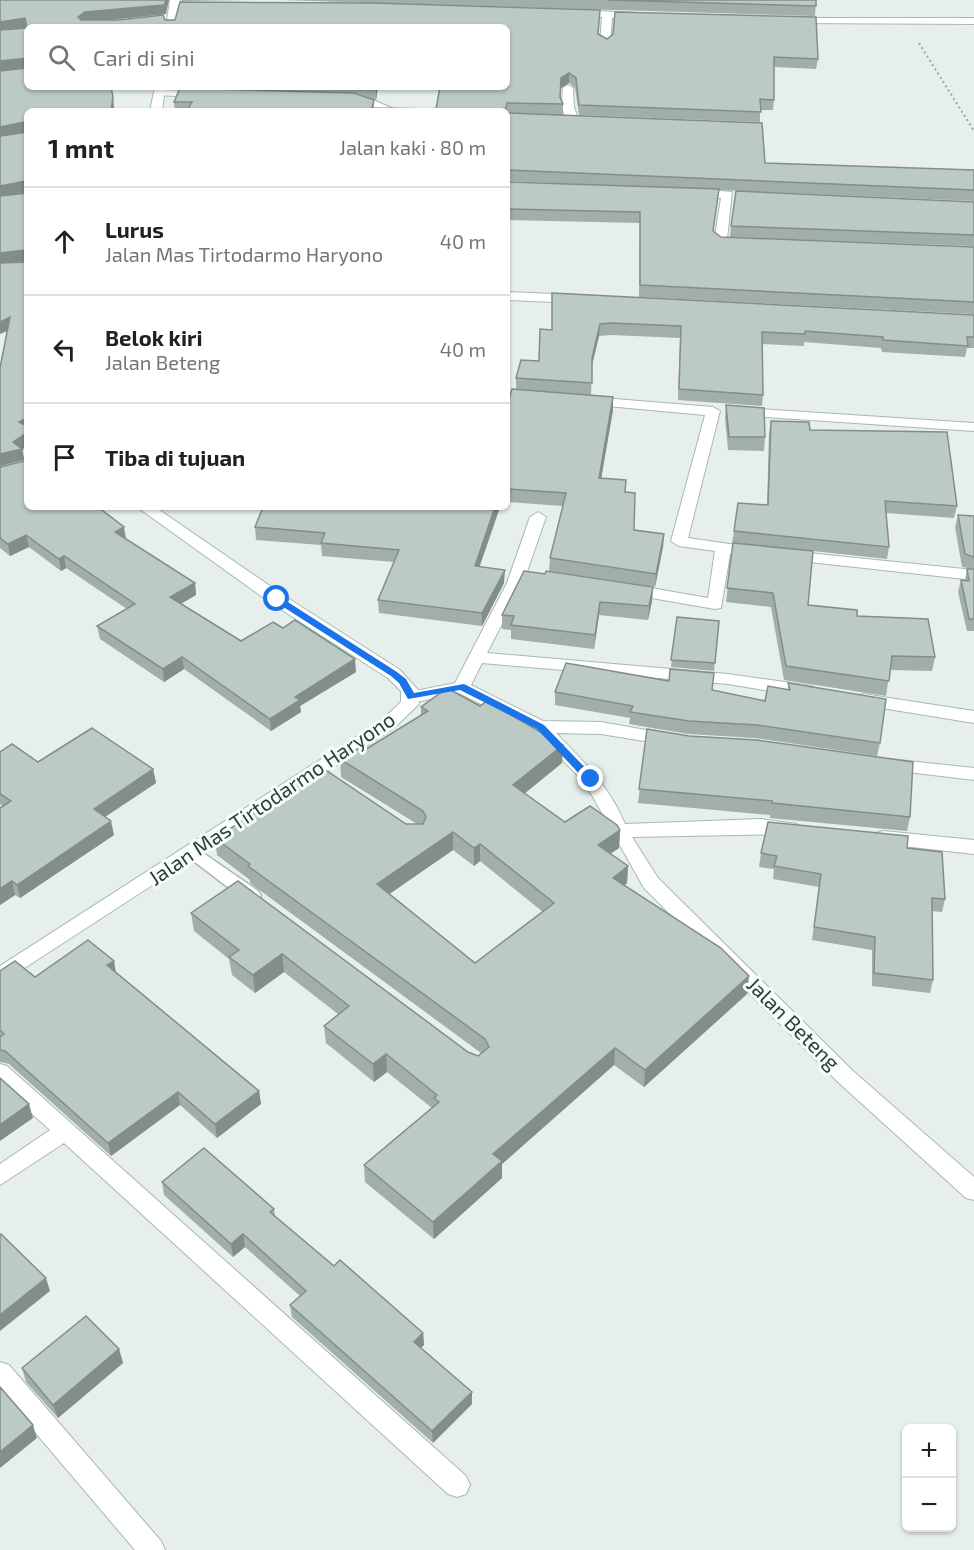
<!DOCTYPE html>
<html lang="id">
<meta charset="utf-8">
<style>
body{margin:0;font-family:"Exo 2",sans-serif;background:#f6f6f6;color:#202124}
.controls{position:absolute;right:18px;bottom:18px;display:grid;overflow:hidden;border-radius:9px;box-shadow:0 2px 4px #0004}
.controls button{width:54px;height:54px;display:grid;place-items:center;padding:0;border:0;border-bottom:2px solid #e0e0e0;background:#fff;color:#202124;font:30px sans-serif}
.stop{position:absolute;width:18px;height:18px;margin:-14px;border:4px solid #1a73e8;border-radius:50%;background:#fff}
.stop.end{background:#1a73e8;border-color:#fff;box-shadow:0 2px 6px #0008}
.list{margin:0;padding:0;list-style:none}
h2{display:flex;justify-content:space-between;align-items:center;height:78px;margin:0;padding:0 24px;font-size:26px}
h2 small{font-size:20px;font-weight:400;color:#757577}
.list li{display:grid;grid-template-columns:39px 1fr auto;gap:18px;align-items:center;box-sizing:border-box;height:108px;padding:0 24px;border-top:2px solid #e0e0e0}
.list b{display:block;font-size:22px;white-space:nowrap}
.list p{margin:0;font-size:20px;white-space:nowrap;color:#757577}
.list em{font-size:20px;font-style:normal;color:#757577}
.icon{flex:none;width:33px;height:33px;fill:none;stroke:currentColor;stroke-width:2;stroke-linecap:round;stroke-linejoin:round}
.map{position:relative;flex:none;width:974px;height:1550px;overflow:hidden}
.search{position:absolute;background:#fff;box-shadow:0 2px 4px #0004;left:24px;top:24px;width:486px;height:66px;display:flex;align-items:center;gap:15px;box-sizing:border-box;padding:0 21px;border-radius:9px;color:#757577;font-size:22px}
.panel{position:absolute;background:#fff;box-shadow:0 2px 4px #0004;left:24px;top:108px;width:486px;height:402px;border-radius:9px}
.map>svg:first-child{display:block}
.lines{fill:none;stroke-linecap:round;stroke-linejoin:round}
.lane-casing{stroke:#a8b8b2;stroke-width:3}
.street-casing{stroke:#a8b8b2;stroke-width:2}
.secondary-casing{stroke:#a4bbb3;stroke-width:2}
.path{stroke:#86b3a5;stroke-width:2;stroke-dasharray:2 3;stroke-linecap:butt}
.lane{fill:#fff;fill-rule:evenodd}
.street{fill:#fff;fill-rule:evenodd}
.secondary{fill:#fff;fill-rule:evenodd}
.wall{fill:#a1aea9;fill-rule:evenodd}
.shaded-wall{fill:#838d89}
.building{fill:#bbcac4;stroke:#838d89;stroke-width:1.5;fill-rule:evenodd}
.route{fill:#1a73e8}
.labels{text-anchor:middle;stroke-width:6;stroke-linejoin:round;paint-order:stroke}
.street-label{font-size:21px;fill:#24423a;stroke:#f7fbf9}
</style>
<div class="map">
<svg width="974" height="1550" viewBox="0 0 974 1550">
<rect width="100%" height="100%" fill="#e6efeb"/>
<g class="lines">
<defs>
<path id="lane" d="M193,846L258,891L261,896L258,901H246L187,856L184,852L187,848Z"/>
<path id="street" d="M577,10L639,13L644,16L639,19L612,18L610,44L605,47L600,44L602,17L573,15L572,13Z
M793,18H974V24L789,23V19Z
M568,85L573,88L574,107L579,121L573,124C560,119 562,100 563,88Z
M159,90L202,91L208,94L202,97L155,95V91Z
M350,95L371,99L398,111H382L346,100L344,98Z
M696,189L732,192L727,239L742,241V247L716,245L714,242L721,198L692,196L690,193Z
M507,292L577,295L584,299L577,303L507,300Z
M590,397L713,407L720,411L688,538L757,548L765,553L757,558L730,554L721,608L715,609L628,594L620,589L628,584L708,598L715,551L679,546L671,541L705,415L585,404L583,401Z
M742,408L974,423V431L737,415V409Z
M538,512L546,517L523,583L487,653L728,674L812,686L821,692L812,698L728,684L482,663L471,685L543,721L601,722L674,735L677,739L668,745L601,734L556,733C584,762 610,787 625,824L761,819L797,824L799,829L797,834L632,837L658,878L853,1071L974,1177V1200L966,1198L839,1083L644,888L585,783L534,731L459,693L411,703L402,697L405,693L455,683L507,583L530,517Z
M788,551L974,570V580L782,559L780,556L782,553Z
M863,694L974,711V723L857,704L854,700L857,696Z
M889,759L974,768V780L883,769L880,765Z
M883,831L974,840V854L876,843L874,838L876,833Z
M0,1064L7,1066L466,1476L470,1485L466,1494L457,1497L448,1494L64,1143L0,1185V1164L50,1130L0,1085Z
M0,1362L9,1365L161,1541L165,1550H135L0,1391Z"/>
<path id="secondary" d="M170,0H180L176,27H166Z
M155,87H165L162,111H150Z
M137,507H155L283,595L400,670L418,690L419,704L394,728L0,984V966L382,720L401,702V691L388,678L271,603Z"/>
</defs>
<use href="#lane" class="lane-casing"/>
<use href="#street" class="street-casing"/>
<use href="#secondary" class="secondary-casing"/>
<path class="path" d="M919,43L974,131"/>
<use href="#lane" class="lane"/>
<use href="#street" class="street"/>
<use href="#secondary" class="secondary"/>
</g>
<path class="wall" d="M0,0L166,14L111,20H175L371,3L283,0H816L815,16L387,3L598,34L607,39L818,59L816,69L774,67V100L773,110H760V122L579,115L575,88L569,83L561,88L560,97L563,104V115L765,163L974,170V201L719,190L713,231L721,237L974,247V314L639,297L640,223L507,220V182L669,188L507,181V111H175L174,102L184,87H378L376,100L356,93L269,91L374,100V108L436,109L507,27H27L114,107L27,111V447L22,449L24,460L0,466V368L7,331Z
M182,0H249L182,1Z
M974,202V246L730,237L731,226Z
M552,293L974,315V348H967L965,357L882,352L881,348L804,342V346L762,344L763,395L762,406L678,400L680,338L611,335L599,336L592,366L591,395L516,389V378L539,361L552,330Z
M507,405L613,410L601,478L626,492L634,530L664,534L663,547L655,587L549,571L550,558L563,506L507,502Z
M726,405L765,437L764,451L728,450L725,419Z
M771,421L810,430L957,506L954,518L886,513L889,547L887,559L813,551L808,605L857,616L935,657L932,671L890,670L886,696L784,680L771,607L726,602L733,543H732L734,531L767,505L769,433Z
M0,467L126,539L195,583L196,595L181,604L241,641L356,672L300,706L301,712L271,731L184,669L164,682L100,639L97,626L127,609L66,568L61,571L29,547L10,556L0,548Z
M263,507H500L479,567L504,583L482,626L379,613L378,600L394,562L322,556L321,545L256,540L255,527Z
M958,515L974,516V631H967L958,592L961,580H965L967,569H974L962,567L955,527Z
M653,587L652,601L648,620L599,615L594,649L511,639V630L502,629V615Z
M677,617L719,621L714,671L671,667Z
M788,683L880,743L877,756L755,738L688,734L629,724L630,718L555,705V692L712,690L765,701L788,689Z
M480,706L563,745L562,763L524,793L565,822L620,830L619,848L610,854L628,866L627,883L624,885L747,994L644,1087L614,1065L502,1164V1178L434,1239L365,1182L364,1165L432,1108L387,1072L374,1082L326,1043L324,1026L338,1014L284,972L255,993L232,975L229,959L194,931L191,913L238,881L468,1052L478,1056L481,1053L250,883V880L217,855L215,838L417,824L341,777L340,759L363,751L421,715V707ZM453,850L474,866L480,861L543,912L475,963L389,894Z
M647,729L910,817L907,831L770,818V815L638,803Z
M0,752L38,762L153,769L156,783L105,817L114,835L20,898L15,895L0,905L3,806L0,804Z
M907,848L945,899L942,912L932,911L933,980L930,993L872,986V950L812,940L819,887L773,879L774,869L759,867L761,853Z
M114,961L116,972L259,1091L261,1104L217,1138L180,1105L111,1156L9,1064L0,1062V971L35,977Z
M162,1182L274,1209L275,1216L334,1266L423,1333L424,1345L421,1348L472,1392V1404L433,1443L292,1317L290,1305L300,1296L245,1247L233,1257L164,1195Z
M119,1349L123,1363L58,1418L26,1382L22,1368Z"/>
<path class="shaded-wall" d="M166,0H169L166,14L87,22L80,27L78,17L85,12Z
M25,18L27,28L0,32V22Z
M27,58V68L0,71V61Z
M569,73V83L561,88L560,107L561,78Z
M376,87H378L376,100Z
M113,97L114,107V111H111Z
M25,122L27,133L0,138V127Z
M25,181L27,192L0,197V186Z
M25,250L27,261L0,264V253Z
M10,317L12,329L0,334V322Z
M600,324L599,336L591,369L592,358Z
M613,397V410L599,491V478Z
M27,418V431L19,422Z
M27,433V447L22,449L24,460L0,466V454L13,442Z
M495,507H500L475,580V566Z
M124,527L126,539L115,532Z
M664,534L663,547L655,587L656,574Z
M26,535L29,547L10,556L8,544Z
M64,556L66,568L61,571L59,559Z
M505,570L504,583L482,626V613Z
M195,583L196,595L171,609L170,597Z
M653,587L652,601L648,620L649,606Z
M600,602L599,615L594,649L595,635Z
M182,657L184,669L164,682L163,669Z
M355,659L356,672L300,706L301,712L271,731L270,719L295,697Z
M563,745L562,763L513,803V785Z
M153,769L156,783L97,822L94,809Z
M111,821L114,835L20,898L17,885Z
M620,830L619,848L597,863L598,845Z
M453,832V850L378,902L377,884Z
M480,844V861L474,866V848Z
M628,866L627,883L612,895L613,878Z
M12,881L15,895L0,905V889Z
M282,954L284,972L255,993L253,975Z
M114,961L116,975L107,965Z
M749,976L747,994L644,1087L645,1070Z
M615,1048L614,1065L502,1164V1178L434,1239L433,1222L493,1154Z
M386,1054L387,1072L374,1082L373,1064Z
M259,1091L261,1104L217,1138L215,1124Z
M178,1092L180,1105L111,1156L108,1143Z
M29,1104L33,1118L0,1141V1125Z
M243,1234L245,1247L233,1257L231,1244Z
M46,1278L50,1291L0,1331V1315Z
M423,1333L424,1345L414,1354V1342Z
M119,1349L123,1363L58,1418L53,1405Z
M472,1392V1404L433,1443L432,1431Z
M33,1425L37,1438L0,1468V1452Z"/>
<path class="building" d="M0,0H166L164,5L85,12L78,17L81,20H119L163,15L165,20H175L180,2L374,3L600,10L598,34L607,39L613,34L615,12L816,17L818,59L774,57V100L760,99L761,112L579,105L576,78L569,73L561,78L560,97L563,104L507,103L505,111H187L192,102H174L180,88L354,93L374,100L372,108L436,109L440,87H507V27L27,28L25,18L0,22Z
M608,0H816V6Z
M27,28V87H111L113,97L111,111H27V183L25,181L0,186V136L27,132L25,122L0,127V71L26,68L27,58L0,61V30Z
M367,87H376V90Z
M507,113L762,123L765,163L974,170V190L507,170V171Z
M507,182L719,189L713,231L721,237L974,247V302L640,285V212L507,209Z
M27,189V418L19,422L27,426V433L13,442L22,449L0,454V368L10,317L0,322V263L27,262L25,250L0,253V196L27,193Z
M736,191L974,202V235L731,226Z
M552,293L974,315V337H967L968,346L883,340V337L805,331V334L762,332L763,395L679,389L681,326L611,323L600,324L592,358V383L516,378L521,360L539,361L540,329L552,330Z
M512,389L613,397L599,478L626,480L625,492L635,493L634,530L664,534L656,574L550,558L566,493L507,489V405Z
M726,405L764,408L765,437H729Z
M771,421L809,422L810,430L947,432L957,506L885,501L889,547L734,531L738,503L768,505Z
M27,452V507H98L124,527L115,532L195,583L170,597L241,641L273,622L283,628L295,620L355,659L295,697L300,700L270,719L182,657L163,669L97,626L135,604L64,556L59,559L26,535L8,544L0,538V467L25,461Z
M263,507H495L475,566L505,570L482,613L378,600L399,550L321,543L325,533L255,527Z
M958,515L974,516V557L965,554Z
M733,543L813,551L808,605L857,610V616L928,619L935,657L892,656L889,681L786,666L773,593L727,588Z
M967,569H974V619H969L961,580L969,581Z
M524,571L545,574L546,571L653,587L649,606L600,602L595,635L511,625L514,616L502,615Z
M677,617L719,621L715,663L671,660Z
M566,663L669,681L670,669L714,673L712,690L765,701L768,686L790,690L788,683L886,699L880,743L757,725L689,721L630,712L633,706L555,692Z
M447,688L480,706L487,701L561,744L563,745L513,785L565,822L590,806L617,825L620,830L598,845L628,866L613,878L721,948L749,976L645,1070L615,1048L493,1154L502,1161L433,1222L364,1165L439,1102L434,1098L437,1095L386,1054L373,1064L324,1026L349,1006L282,954L253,975L229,957L239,950L191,913L238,881L468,1052L478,1056L489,1047L485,1039L248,866L250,864L215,838L324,769L406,824H423L426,817L423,811L340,759L359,748L363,751L428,711L421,707ZM453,832L474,848L480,844L554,903L475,963L377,884Z
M92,728L153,769L94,809L111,821L17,885L12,881L0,889V808L11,801L0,794V752L12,744L38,762Z
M647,729L689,736L757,740L913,762L910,817L772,803V801L639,789Z
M768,822L908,836L907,848L942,852L945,899L932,898L933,980L874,973L875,937L814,927L821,874L774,866L777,856L761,853Z
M88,940L114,961L107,965L259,1091L215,1124L178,1092L108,1143L5,1051L0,1050V1037L4,1034L0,1030V971L15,961L35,977Z
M0,1078L29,1104L0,1125Z
M204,1148L274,1209L270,1212L334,1266L340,1260L423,1333L414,1342L472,1392L432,1431L290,1305L306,1291L243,1234L231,1244L162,1182Z
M1,1234L46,1278L0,1315V1235Z
M86,1316L119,1349L53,1405L22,1368Z
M0,1387L33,1425L0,1452Z"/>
<path class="route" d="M274,597H280L397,672L406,679L414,693L464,684L544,725L596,779L587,782L537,729L460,690L408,699L399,683L391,676L274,601Z"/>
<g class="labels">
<g class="street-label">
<text transform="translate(272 799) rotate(-34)" y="7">Jalan Mas Tirtodarmo Haryono</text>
<text transform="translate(793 1024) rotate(45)" y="7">Jalan Beteng</text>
</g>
</g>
</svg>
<div class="controls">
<button>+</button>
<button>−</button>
</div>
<div class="stop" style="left:277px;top:599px"></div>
<div class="stop end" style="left:591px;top:779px"></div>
<div class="search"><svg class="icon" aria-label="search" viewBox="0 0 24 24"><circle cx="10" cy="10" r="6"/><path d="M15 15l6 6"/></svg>Cari di sini</div>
<section class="panel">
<h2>1 mnt<small>Jalan kaki · 80 m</small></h2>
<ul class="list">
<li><svg class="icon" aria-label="ahead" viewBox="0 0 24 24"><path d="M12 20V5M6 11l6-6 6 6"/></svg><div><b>Lurus</b><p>Jalan Mas Tirtodarmo Haryono</p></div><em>40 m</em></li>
<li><svg class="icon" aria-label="left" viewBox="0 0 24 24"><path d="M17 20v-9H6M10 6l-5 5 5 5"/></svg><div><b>Belok kiri</b><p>Jalan Beteng</p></div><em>40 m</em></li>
<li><svg class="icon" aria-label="arrive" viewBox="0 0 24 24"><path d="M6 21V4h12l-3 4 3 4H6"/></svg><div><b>Tiba di tujuan</b></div></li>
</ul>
</section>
</div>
